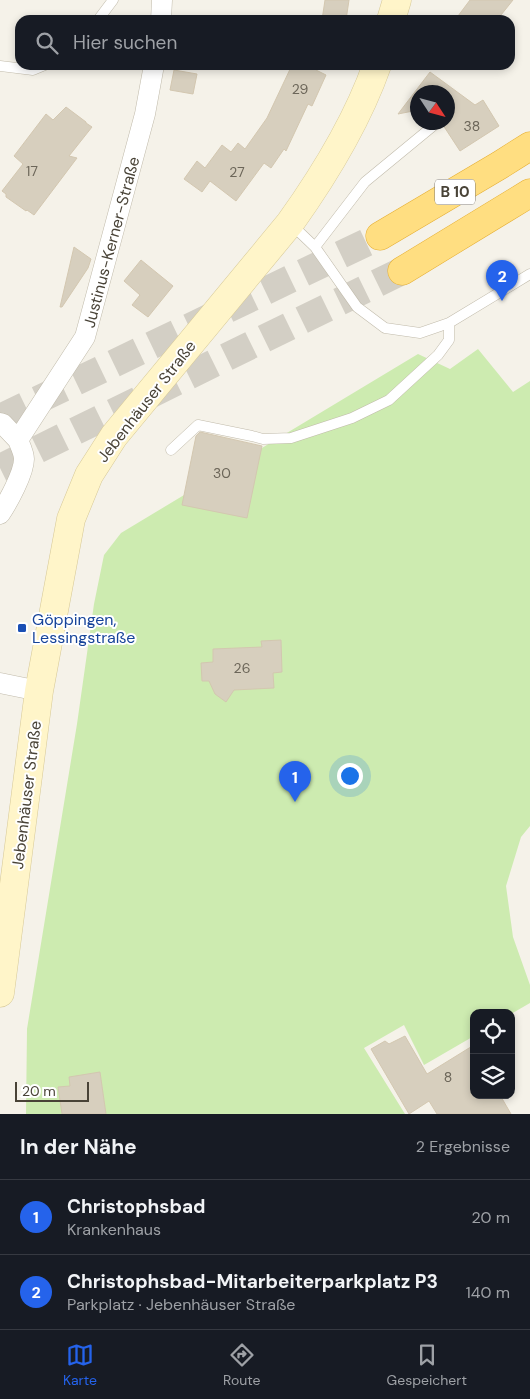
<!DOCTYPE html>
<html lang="de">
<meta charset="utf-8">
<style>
body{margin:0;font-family:"DM Sans",sans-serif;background:#20242c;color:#f1f3f6}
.controls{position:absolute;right:15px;bottom:15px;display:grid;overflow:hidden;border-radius:10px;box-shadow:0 2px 8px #0003}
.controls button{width:45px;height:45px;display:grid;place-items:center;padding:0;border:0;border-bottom:1px solid #363941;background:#171b24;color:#f1f3f6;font:25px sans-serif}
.compass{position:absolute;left:410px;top:85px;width:45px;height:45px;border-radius:50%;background:#171b24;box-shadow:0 2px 8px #0003;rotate:126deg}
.scale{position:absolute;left:15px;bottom:12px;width:74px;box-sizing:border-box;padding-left:5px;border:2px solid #494337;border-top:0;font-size:14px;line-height:18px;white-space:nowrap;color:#494337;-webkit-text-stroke:4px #fff;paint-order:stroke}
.you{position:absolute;left:349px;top:775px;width:18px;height:18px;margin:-12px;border:4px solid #fff;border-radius:50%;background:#1a73e8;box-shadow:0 0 0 8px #1a73e833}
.badge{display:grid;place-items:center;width:32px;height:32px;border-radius:50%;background:#2563eb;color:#fff;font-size:16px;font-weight:700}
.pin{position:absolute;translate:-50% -41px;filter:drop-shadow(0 1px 2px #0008)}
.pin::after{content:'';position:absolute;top:26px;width:18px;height:15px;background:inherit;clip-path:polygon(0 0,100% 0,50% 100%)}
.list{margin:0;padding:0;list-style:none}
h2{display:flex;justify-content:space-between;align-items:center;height:65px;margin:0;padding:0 20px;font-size:21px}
h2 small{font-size:16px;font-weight:400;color:#9ea1a6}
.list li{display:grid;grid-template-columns:32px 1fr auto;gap:15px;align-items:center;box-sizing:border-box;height:75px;padding:0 20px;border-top:1px solid #363941}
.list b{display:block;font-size:19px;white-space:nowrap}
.list p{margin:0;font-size:16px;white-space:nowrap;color:#9ea1a6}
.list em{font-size:16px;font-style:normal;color:#9ea1a6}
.icon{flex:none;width:28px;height:28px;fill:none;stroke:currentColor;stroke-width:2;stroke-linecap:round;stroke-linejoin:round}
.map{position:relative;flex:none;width:530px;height:1114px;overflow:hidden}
.search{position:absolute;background:#171b24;box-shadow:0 2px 8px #0003;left:15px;right:15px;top:15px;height:55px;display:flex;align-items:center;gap:12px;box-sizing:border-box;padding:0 18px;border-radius:15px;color:#9ea1a6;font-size:19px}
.sheet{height:215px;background:#171b24}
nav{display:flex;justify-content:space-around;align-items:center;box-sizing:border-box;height:70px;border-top:1px solid #363941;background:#171b24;font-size:14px;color:#9ea1a6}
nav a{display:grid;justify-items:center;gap:2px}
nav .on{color:#2563eb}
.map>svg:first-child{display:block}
.green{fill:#cdebb0}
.building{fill:#d7cfbe;stroke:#d3c7b0}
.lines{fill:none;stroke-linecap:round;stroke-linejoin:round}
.trunk-tunnel{stroke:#d3cfc5;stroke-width:28;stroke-dasharray:28 14;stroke-linecap:butt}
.service-casing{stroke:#c1bbab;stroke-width:11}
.minor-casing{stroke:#c1bbab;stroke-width:21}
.secondary-casing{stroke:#d7c997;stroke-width:29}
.trunk-casing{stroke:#e5ae33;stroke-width:29}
.service{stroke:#fff;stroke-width:10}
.minor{stroke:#fff;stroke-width:20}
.secondary{stroke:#fff5c9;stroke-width:28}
.trunk{stroke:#ffde81;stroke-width:28}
.transit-dot{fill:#1a4fb4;stroke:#fff;stroke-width:2}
.labels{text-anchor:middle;stroke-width:4;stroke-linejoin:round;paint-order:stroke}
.number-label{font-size:14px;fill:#6c6659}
.shield{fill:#fff;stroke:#807b73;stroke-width:1}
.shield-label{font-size:15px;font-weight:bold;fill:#494337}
.street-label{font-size:16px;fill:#494337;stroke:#fff}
.transit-label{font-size:16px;fill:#164399;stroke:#fff;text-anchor:start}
</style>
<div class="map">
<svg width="530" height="1114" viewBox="0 0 530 1114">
<rect width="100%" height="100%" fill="#f5f2e9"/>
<path class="green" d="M478,349L513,392L530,381V826L521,837L506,886L513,937L530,985V1003L511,1014L474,1013V1036L424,1065L404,1025L364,1048L405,1114H26L27,1029L77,724L94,604L104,555L121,533L418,354L450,369Z"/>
<path class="building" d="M325,0H349L346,20H322Z
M470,0H513L497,20H455Z
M292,65H319L316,70L326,75L312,106L308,104L286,151L284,149L271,168L264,163L236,201L210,181L202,192L184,179L197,161L205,168L222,145L231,152L238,143L245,149L267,118Z
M174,70L197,74L193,94L170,90Z
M430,72L475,105L483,100L499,126L460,151L441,122H448V92H418V110L398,114Z
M66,107L86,122V123L92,127L69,156L77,158L34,215L27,210L26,211L6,197V194L2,191L23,164L14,156L46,114L53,120Z
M74,247L91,259L88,268L62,307H60Z
M141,260L173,286L148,317L132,305L140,295L124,281Z
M200,432L262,446L247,518L182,505L196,436Z
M281,640L282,672L273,673L274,688L234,690L226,702L215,694L209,681H202L201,663L213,662V649L262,647L261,641Z
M405,1036L427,1074L474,1045V1095H500L511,1114H437L429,1101L409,1114L371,1049L385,1041L389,1044Z
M100,1072L106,1114H62L58,1087L70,1086L69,1077Z"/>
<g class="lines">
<path class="trunk-tunnel" d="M0,418L380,236
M0,468L402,271"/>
<defs>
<path id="service" d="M98,20L113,0
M0,66L33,70L45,65
M291,224L315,247L357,307L385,328L420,333L449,323L530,274
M315,247L365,182L433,126
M171,450L198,425L252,436L263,439L291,438L352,418L389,400L438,355L449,340V323"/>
<path id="minor" d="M161,20L162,0
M0,423L3,424L18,440
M0,514C8,502 24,473 24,459C24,453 20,445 18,440L85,337L145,114L154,65
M0,683L39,691"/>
<path id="secondary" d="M391,20L397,0
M0,993L39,691L71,519L89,475L114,436L290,223C325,174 357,122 377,65"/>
<path id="trunk" d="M380,236L500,165L530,146
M402,271L530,193"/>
</defs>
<use href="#service" class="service-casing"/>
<use href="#minor" class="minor-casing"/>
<use href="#secondary" class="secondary-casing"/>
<use href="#trunk" class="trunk-casing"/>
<use href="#service" class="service"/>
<use href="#minor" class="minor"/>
<use href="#secondary" class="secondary"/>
<use href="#trunk" class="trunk"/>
</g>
<rect class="transit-dot" x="17" y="623" width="10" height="10" rx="2.5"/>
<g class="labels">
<g class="number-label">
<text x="300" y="94">29</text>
<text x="472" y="131">38</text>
<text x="32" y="176">17</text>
<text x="237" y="177">27</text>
<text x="222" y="478">30</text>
<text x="242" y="673">26</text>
<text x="448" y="1082">8</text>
</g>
<rect class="shield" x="435" y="179.5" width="40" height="25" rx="4"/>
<g class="shield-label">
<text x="455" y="197">B 10</text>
</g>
<g class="street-label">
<text transform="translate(111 242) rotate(-75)" y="6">Justinus-Kerner-Straße</text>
<text transform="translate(146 401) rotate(-52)" y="6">Jebenhäuser Straße</text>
<text transform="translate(26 795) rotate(-83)" y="6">Jebenhäuser Straße</text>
</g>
<g class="transit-label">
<text x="32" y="625">Göppingen,<tspan x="32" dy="18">Lessingstraße</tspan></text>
</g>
</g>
</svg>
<div class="controls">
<button><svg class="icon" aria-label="locate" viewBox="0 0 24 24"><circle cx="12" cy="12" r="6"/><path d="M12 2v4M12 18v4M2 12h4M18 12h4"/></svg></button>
<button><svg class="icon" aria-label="layers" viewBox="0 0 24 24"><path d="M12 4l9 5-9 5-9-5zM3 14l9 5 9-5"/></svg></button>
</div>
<svg class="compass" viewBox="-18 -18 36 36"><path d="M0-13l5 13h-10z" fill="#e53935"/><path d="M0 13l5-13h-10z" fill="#9ea1a6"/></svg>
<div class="scale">20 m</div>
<div class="you"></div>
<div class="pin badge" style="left:295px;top:802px">1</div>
<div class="pin badge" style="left:502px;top:301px">2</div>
<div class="search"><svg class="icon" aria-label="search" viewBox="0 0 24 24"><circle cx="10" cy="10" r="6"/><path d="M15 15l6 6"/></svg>Hier suchen</div>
</div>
<section class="sheet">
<h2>In der Nähe<small>2 Ergebnisse</small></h2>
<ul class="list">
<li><span class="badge">1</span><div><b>Christophsbad</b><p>Krankenhaus</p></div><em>20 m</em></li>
<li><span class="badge">2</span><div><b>Christophsbad-Mitarbeiterparkplatz P3</b><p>Parkplatz · Jebenhäuser Straße</p></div><em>140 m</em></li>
</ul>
</section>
<nav>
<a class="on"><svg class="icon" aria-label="map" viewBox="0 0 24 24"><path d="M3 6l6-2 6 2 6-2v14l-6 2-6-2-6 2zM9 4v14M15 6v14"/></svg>Karte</a>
<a><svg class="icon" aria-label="directions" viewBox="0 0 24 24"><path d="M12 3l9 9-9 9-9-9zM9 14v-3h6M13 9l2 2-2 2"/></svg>Route</a>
<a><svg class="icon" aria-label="saved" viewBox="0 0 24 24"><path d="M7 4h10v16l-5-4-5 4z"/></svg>Gespeichert</a>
</nav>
